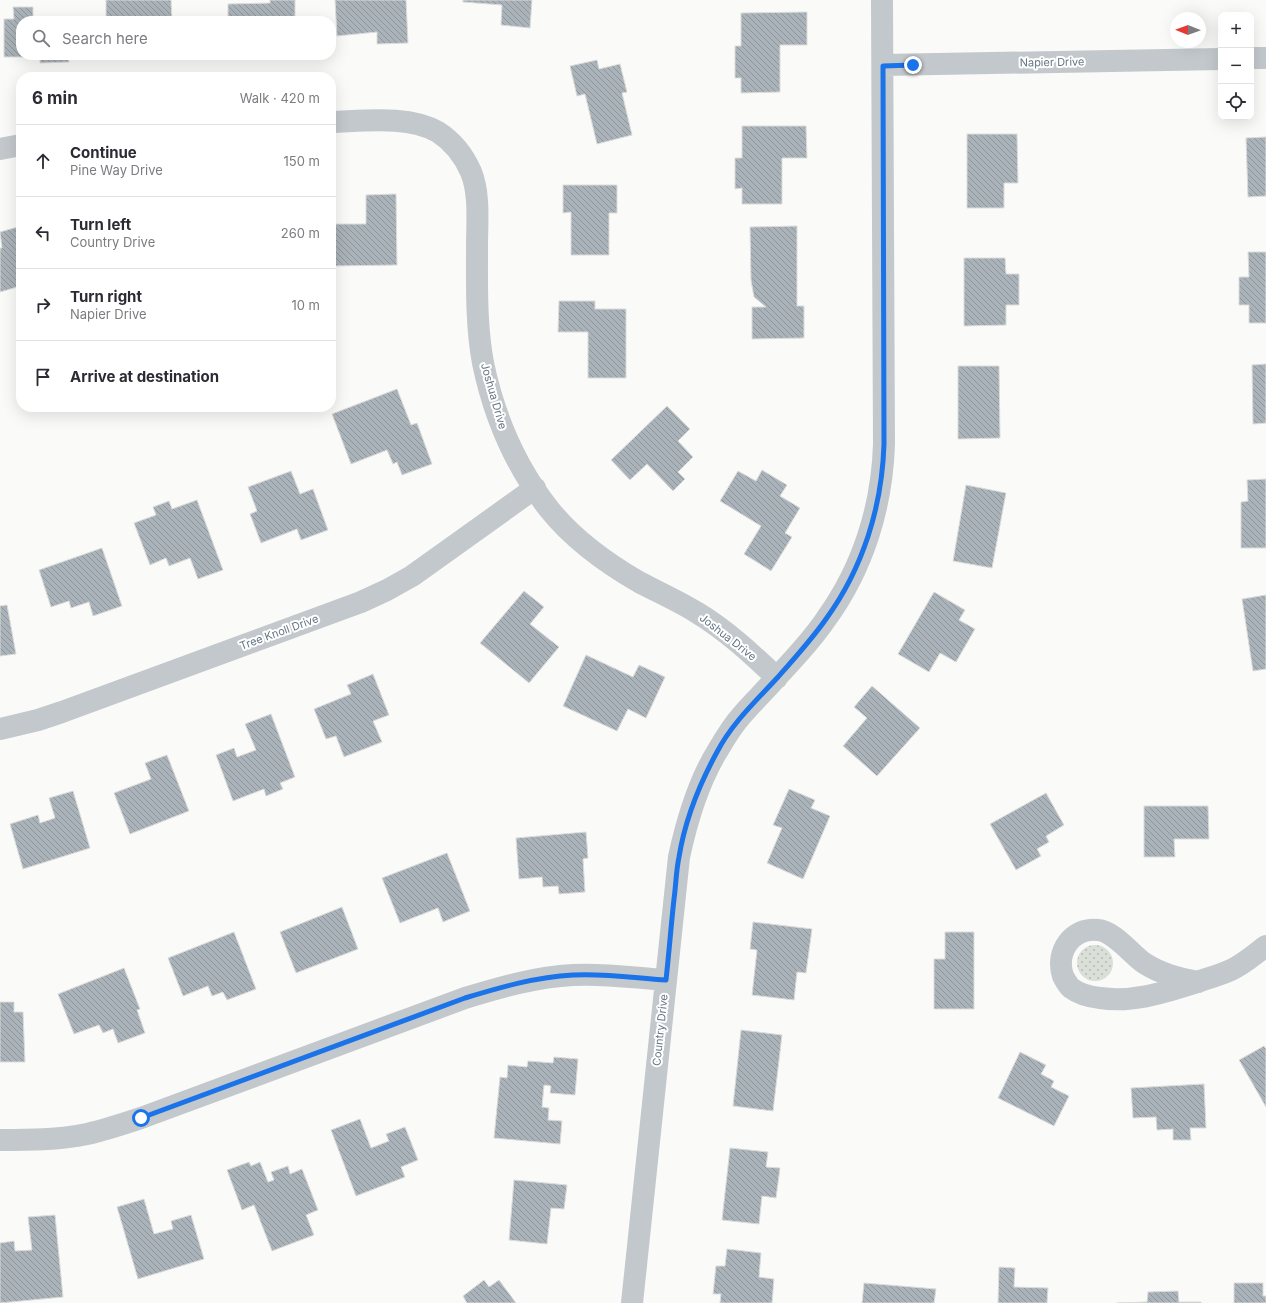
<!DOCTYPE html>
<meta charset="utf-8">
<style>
body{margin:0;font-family:Inter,sans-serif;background:#f7f7f7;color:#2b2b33}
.controls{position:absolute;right:12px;top:12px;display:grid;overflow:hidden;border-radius:8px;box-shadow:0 4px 16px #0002}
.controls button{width:36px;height:36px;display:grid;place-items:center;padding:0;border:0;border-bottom:1px solid #e1e1e2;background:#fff;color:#2b2b33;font:20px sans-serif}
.compass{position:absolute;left:1170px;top:12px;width:36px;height:36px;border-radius:50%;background:#fff;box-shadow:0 4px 16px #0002;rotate:271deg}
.stop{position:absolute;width:12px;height:12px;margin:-9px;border:3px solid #1a73e8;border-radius:50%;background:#fff}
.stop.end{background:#1a73e8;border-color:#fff;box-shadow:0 1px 4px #0008}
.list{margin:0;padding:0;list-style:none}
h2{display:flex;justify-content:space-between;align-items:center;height:52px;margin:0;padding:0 16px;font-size:17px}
h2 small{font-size:13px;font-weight:400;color:#7c7c81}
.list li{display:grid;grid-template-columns:26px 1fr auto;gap:12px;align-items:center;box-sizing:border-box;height:72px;padding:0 16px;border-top:1px solid #e1e1e2}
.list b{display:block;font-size:15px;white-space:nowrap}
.list p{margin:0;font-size:13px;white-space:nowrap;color:#7c7c81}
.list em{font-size:13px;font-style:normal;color:#7c7c81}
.icon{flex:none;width:22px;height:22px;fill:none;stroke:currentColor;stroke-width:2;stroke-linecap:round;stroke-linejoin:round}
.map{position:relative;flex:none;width:1266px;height:1303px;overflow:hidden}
.search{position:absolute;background:#fff;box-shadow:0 4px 16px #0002;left:16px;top:16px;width:320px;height:44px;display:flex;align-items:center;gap:10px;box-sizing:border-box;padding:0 14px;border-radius:16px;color:#7c7c81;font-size:15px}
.panel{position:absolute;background:#fff;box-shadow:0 4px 16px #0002;left:16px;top:72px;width:320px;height:340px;border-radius:16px}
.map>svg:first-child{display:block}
.grass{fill:url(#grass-dots)}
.building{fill:url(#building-back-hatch);stroke:#dcdcda}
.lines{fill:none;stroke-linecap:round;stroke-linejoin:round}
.minor{stroke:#c3c8cc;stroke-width:22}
.route{stroke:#1a73e8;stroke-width:5}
.labels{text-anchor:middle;stroke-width:4;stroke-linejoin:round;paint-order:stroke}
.street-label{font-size:11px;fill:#657683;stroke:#fff}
</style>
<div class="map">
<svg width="1266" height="1303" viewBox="0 0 1266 1303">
<defs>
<pattern id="grass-dots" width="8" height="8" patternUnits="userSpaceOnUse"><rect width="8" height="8" fill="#dadfd7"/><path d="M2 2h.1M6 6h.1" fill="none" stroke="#b4b9b4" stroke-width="1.8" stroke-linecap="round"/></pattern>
<pattern id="building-back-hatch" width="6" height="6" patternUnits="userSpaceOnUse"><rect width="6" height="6" fill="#aab3b9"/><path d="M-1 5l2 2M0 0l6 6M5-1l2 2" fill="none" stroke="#8e969c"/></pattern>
</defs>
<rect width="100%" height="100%" fill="#fafaf8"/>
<path class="grass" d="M1077 963a18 18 0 1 1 36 0a18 18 0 1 1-36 0Z"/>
<path class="building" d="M106,0H171L172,20H181V21H106Z
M270,0H295V21H228V4L270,3Z
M335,0H406L408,43L377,44V32L337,36Z
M463,0H532L530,28L501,25L502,5L463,2Z
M13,7H33V19L68,18V21H21V55H68L69,62L40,63V57H4V19H14Z
M807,12V45H780V92L741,93V78H735V46H741V13Z
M597,60L599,69L620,64L627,92L622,93L632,135L597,144L585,94L577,96L570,66Z
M742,126H806L807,158H782V204H742V188L735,189V158H742Z
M967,134H1017L1018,183H1004V208H967Z
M1266,137V196L1248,197L1246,138Z
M563,185H617V213H609V255H571V212L563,213Z
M396,194L397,265L331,266V224H366V195Z
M21,226V286L0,292V248H2L0,232Z
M797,226V306H804V338L752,339V307H766L754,297L751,280L750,227Z
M1248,252H1266V323H1249V305H1239V277H1249Z
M964,258H1005L1006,274H1019V305H1006V325L964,326Z
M559,301H595V309H626V378H588V332H558Z
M1266,364V423L1253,424L1252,365Z
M958,366H999L1000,438L958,439Z
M397,389L411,425L417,423L432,464L402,475L397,462L393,464L387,450L351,464L332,414Z
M667,406L690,429L678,441L693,457L678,472L685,479L673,491L647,464L630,480L611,460Z
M762,470L787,485L780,496L800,508L785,533L792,537L771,571L744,554L761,526L720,501L738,471L756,481Z
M291,471L300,494L313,489L328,530L301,540L297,529L261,543L250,514L257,511L248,487Z
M1266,479V548H1241V502L1248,501L1247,480Z
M966,485L1006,493L992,568L953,561Z
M197,500L223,570L198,579L190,558L169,566L166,558L150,565L134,523L156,515L153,507L169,501L172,509Z
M102,548L122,606L93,616L89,602L71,608L69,601L51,607L39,570Z
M524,591L544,607L530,624L559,647L529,683L480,643Z
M934,592L965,610L959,620L975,629L956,662L940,653L929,672L898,654Z
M1266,595V669L1253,671L1242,599Z
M7,605L16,654L0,656V606Z
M586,655L633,677L639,665L665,677L646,718L628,709L617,731L563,706Z
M373,674L389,715L373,721L382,742L344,757L336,736L326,739L314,709L351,694L347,685Z
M872,686L920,728L877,776L843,746L867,718L854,707Z
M271,714L295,777L280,783L283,789L266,796L264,789L233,801L216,755L234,748L237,757L256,750L245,724Z
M167,755L189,811L130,834L114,793L151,779L145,763Z
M789,789L815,800L811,808L830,816L803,879L767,863L782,828L773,825Z
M73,791L90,848L23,869L10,824L38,815L40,823L55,818L49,798Z
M1046,793L1064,825L1046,836L1049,842L1037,849L1041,856L1016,870L990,824Z
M1144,806H1208L1209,839H1174L1175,857H1144Z
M586,832L588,858L583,859L585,892L559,894L558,886L543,887L542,877L519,879L516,838Z
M447,853L470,911L443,922L438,908L400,923L382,878Z
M342,907L358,949L296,973L280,932Z
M753,922L812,929L806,973L797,972L794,1000L752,995L757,950L750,949Z
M234,932L256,989L227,1000L223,992L212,996L208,986L183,996L168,958Z
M945,932H974V1009H934V959H945Z
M124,968L140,1009L137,1010L145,1033L118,1043L113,1029L103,1033L99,1025L74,1034L58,994Z
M0,1002H14V1012H23L25,1062H0Z
M741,1030L782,1035L773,1111L733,1106Z
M1264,1046L1266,1049V1107L1239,1060Z
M1020,1052L1046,1065L1041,1074L1054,1081L1051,1087L1069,1096L1054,1126L998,1098Z
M554,1057L578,1059L575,1095L550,1093L551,1086L544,1085L542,1107L549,1108L548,1120L562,1121L560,1144L494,1138L500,1077L507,1078L508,1065L527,1067L528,1061L553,1063Z
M1204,1084L1206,1128H1190L1191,1140H1173V1129L1157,1130L1156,1117L1133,1118L1131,1088Z
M360,1119L371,1148L389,1141L386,1134L405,1127L418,1160L401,1167L405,1177L356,1196L331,1130Z
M730,1148L768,1152L766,1167L780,1168L776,1198L762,1196L759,1224L722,1220Z
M249,1162L251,1166L260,1162L268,1182L274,1180L271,1172L288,1166L290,1174L302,1169L318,1210L306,1215L314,1235L272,1251L254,1205L242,1210L227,1170Z
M514,1180L567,1185L564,1209L551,1208L547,1244L509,1240Z
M144,1199L154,1234L173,1229L171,1221L191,1215L204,1259L138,1279L117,1207Z
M55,1215L63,1297L0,1303V1243L14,1241L15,1251L32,1250L28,1217Z
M727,1249L761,1253L759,1277L774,1279L772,1303H720L721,1294H713L716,1266H725Z
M999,1267L1015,1268L1014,1287L1048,1288L1047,1303H998Z
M484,1280L489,1287L499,1280L516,1303H467L463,1296Z
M864,1283L936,1289L934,1303H862Z
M1234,1283H1263V1296H1266V1303H1234Z
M1178,1291L1179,1302H1201V1303H1117L1147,1302L1148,1292Z"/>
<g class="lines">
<path class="minor" d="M1251,58H1266
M883,65L1221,59
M331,122C364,121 409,115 438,132C452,141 464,156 471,172C480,194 477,223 477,247C477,286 476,325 483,363C494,416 516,467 549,509C573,539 606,563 639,582C658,592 678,601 696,612C726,630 752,654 777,678
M0,149L21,145
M0,729L38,720L62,712L361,602L387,590L412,576L535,488
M1198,982C1178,978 1161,974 1144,963C1131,954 1114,931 1098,930C1072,927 1055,952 1063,976C1065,980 1068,985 1071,988C1079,994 1090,997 1100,998C1134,1003 1165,992 1197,982C1209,978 1220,975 1231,970C1244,964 1255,954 1266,946
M0,1140C29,1140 58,1140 87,1134C105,1130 123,1124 141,1118L465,998C501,987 536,977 573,975C604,973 635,978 666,980
M632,1303L679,857C687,820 698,782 718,750C725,738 733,725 742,715C753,702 766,690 777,677C794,659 812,640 826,619C863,568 882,507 884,444L882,0"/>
</g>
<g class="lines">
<path class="route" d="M141,1118L465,998C501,987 536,977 573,975C604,973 635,978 666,980C669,953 671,926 674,899C676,885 676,871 679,857C685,820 699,785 717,752C732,723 756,701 778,677C794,659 812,639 826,619C863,568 882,507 884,444L883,66L913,65"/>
</g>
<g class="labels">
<g class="street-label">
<text transform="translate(1052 62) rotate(-1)" y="4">Napier Drive</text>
<text transform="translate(494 396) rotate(74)" y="4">Joshua Drive</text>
<text transform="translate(279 632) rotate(-20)" y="4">Tree Knoll Drive</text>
<text transform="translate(728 637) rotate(38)" y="4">Joshua Drive</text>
<text transform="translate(660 1030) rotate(-84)" y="4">Country Drive</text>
</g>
</g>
</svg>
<div class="controls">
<button>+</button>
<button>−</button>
<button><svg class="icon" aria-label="locate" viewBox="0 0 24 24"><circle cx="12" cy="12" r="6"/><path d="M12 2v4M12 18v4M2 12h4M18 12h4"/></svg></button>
</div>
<svg class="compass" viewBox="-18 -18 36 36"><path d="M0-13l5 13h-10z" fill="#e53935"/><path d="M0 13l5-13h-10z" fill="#7c7c81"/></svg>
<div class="stop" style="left:141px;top:1118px"></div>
<div class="stop end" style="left:913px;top:65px"></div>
<div class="search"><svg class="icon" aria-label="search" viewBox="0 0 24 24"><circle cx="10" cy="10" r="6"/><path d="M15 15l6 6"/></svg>Search here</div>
<section class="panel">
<h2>6 min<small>Walk · 420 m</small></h2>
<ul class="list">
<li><svg class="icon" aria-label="ahead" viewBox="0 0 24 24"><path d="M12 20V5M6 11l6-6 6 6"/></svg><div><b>Continue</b><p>Pine Way Drive</p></div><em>150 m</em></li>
<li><svg class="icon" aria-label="left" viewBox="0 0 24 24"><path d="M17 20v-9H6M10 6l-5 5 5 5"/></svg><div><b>Turn left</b><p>Country Drive</p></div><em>260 m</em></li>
<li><svg class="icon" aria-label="right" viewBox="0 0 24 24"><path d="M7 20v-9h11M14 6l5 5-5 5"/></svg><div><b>Turn right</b><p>Napier Drive</p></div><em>10 m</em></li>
<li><svg class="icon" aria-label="arrive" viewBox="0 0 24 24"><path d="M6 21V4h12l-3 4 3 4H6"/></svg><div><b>Arrive at destination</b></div></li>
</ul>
</section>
</div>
